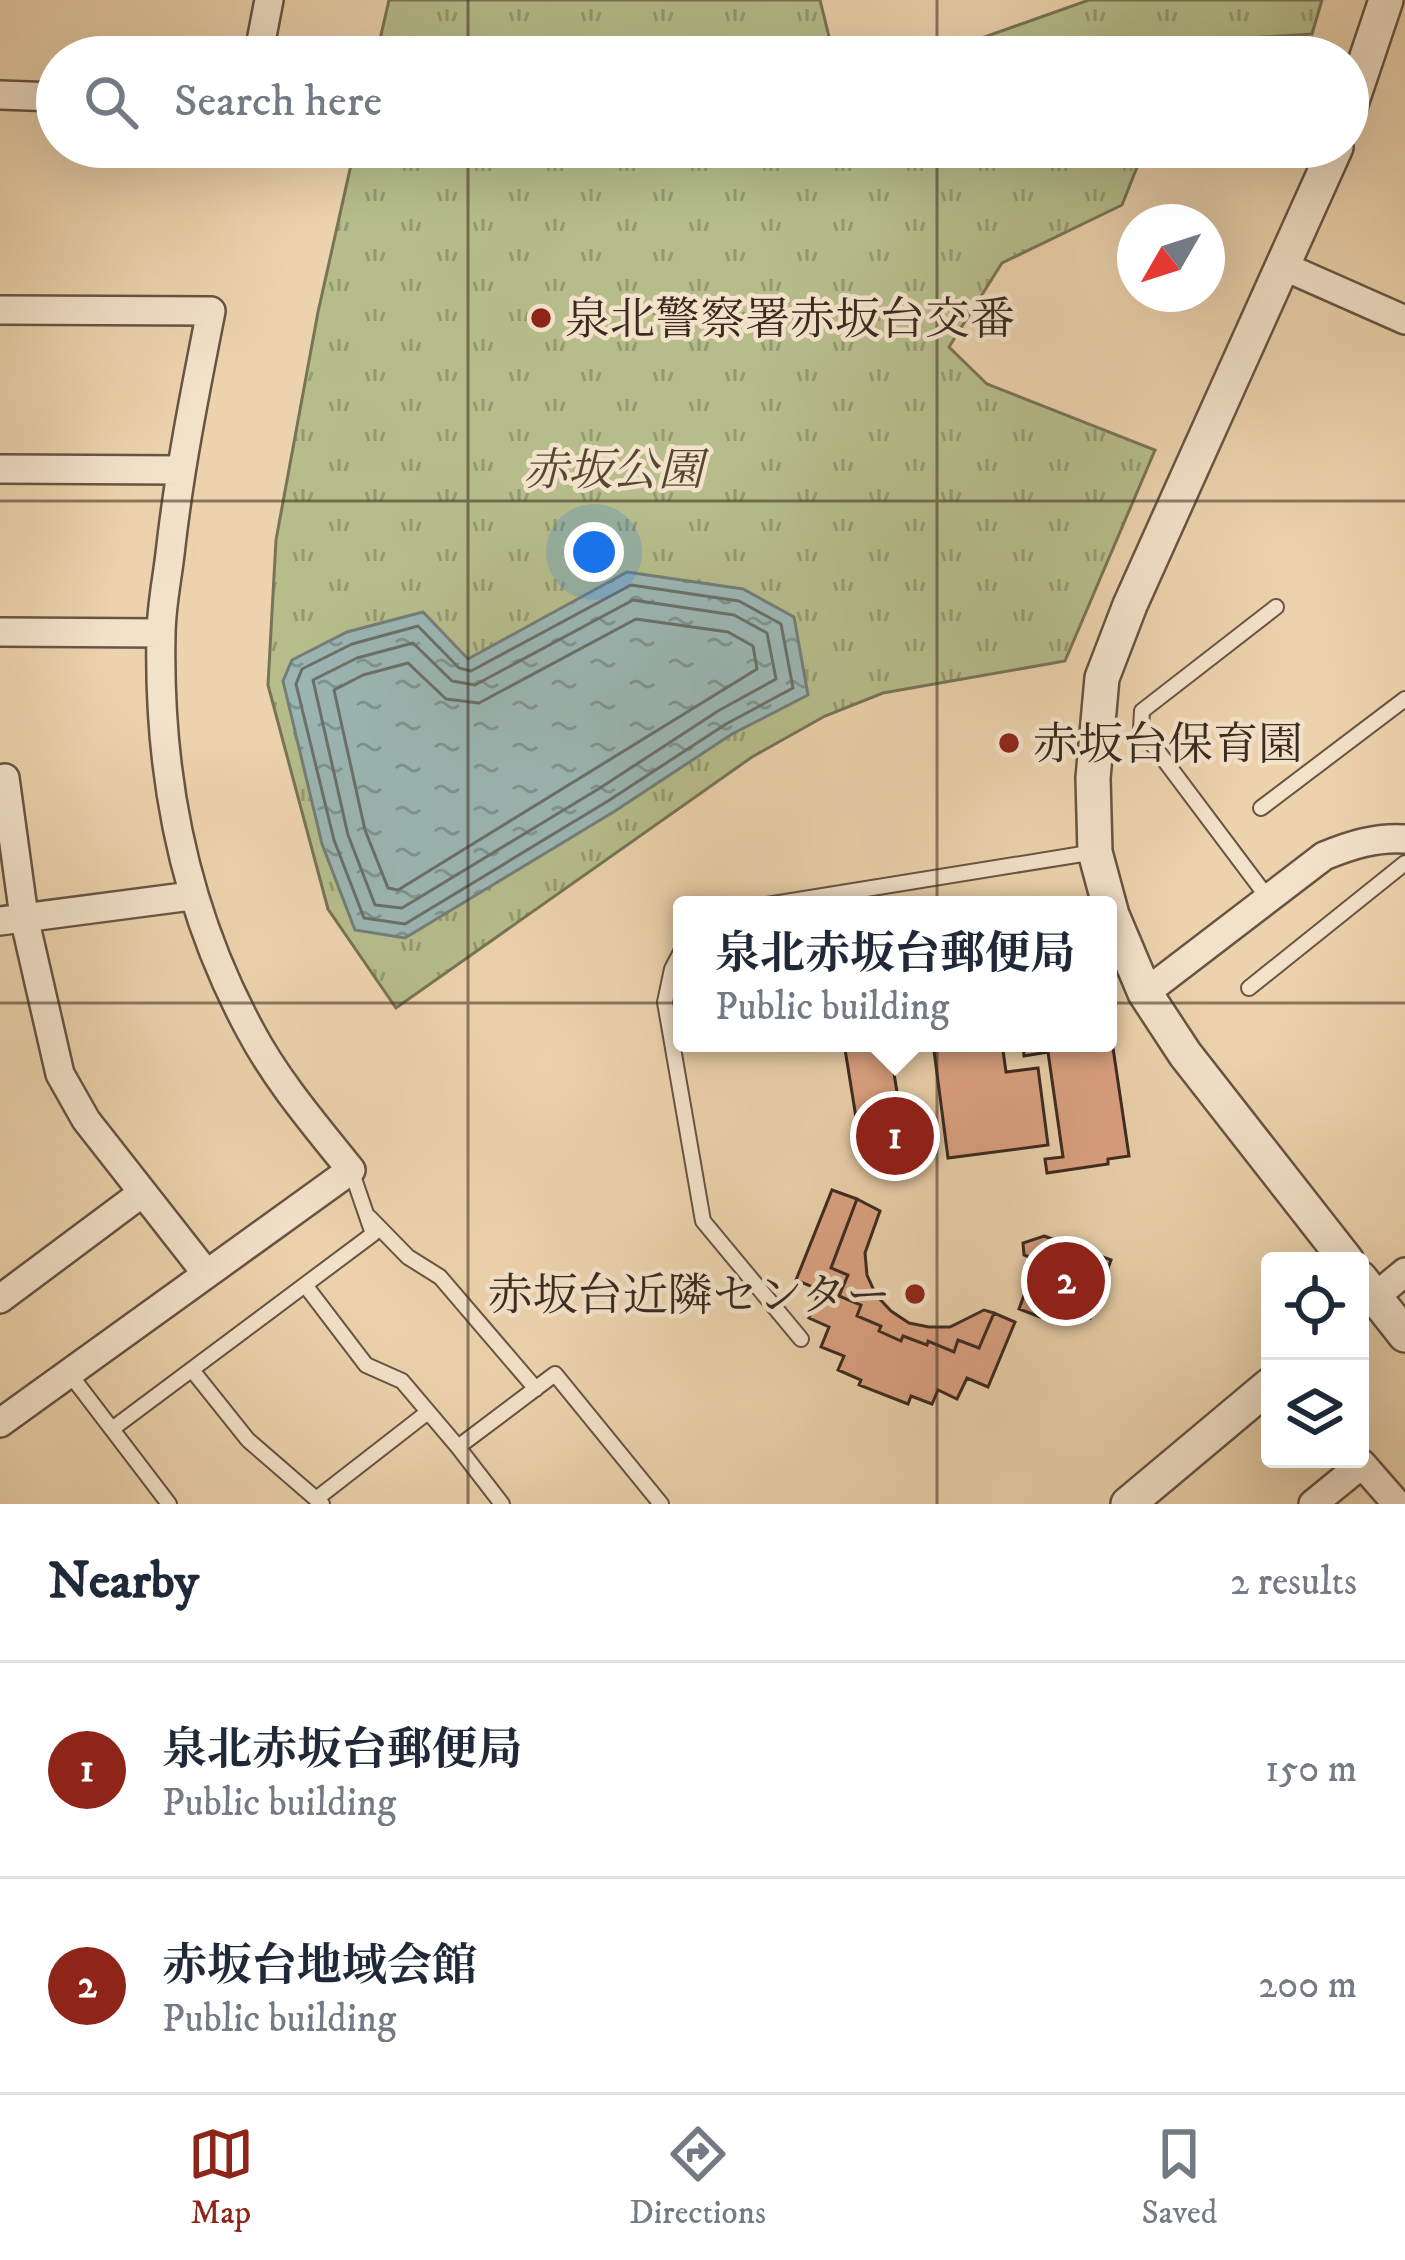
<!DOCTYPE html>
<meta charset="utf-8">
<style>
body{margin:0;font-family:"IM FELL DW Pica","Noto Serif JP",serif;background:#f2f2f3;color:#1f2937}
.controls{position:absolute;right:36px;bottom:36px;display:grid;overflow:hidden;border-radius:12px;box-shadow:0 12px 48px #0002}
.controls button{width:108px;height:108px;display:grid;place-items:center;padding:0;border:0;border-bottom:3px solid #e0e1e3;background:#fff;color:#1f2937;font:60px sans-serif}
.compass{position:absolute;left:1117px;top:204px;width:108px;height:108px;border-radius:50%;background:#fff;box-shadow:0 12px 48px #0002;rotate:231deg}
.you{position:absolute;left:594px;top:552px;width:42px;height:42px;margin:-30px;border:9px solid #fff;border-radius:50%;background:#1a73e8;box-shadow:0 0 0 18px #1a73e833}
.badge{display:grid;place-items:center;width:78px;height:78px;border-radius:50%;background:#8f2418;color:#fff;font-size:39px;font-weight:700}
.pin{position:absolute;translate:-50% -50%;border:6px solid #fff;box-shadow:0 3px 12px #0006}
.popup{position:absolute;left:673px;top:896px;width:444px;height:156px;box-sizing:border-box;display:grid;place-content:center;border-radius:12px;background:#fff;filter:drop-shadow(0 3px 9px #0005);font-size:39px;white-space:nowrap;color:#747a83}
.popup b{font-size:45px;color:#1f2937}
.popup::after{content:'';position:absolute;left:50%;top:100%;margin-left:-24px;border:24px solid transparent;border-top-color:#fff}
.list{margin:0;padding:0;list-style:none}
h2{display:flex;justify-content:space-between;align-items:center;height:156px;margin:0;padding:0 48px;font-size:51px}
h2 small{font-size:39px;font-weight:400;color:#747a83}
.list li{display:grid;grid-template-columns:78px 1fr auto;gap:36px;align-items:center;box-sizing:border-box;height:216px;padding:0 48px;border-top:3px solid #e0e1e3}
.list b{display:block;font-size:45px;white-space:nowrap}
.list p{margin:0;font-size:39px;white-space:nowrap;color:#747a83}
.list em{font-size:39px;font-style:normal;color:#747a83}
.icon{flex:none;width:66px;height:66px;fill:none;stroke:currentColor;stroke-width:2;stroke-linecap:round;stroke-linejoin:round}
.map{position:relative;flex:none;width:1405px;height:1504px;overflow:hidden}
.search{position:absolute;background:#fff;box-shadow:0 12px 48px #0002;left:36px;right:36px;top:36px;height:132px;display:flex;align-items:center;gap:30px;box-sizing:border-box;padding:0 42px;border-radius:66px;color:#747a83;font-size:45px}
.sheet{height:588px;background:#fff}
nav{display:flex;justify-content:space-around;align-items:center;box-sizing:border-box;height:168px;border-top:3px solid #e0e1e3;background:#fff;font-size:33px;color:#747a83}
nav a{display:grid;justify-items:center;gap:6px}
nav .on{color:#8f2418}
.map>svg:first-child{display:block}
.park{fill:url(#park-tufts);stroke:#787456;stroke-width:3}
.water{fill:url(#water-ripples);stroke:#747e78;stroke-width:3}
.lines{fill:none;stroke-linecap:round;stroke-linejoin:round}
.shore{stroke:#6a706a;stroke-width:3}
.building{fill:#dca282;stroke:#3a2a20;stroke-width:3}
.service-casing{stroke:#675443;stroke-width:18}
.minor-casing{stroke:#675443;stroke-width:32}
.tertiary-casing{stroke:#675443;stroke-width:38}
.service{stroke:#f3e2ca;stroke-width:14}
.minor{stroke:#f3e2ca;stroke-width:27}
.tertiary{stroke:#f3e2ca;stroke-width:33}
.grid{fill:none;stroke:#3a2a20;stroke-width:3;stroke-opacity:0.55}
.poi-dot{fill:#8f2418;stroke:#f3e2ca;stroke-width:4.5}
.labels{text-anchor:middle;stroke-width:9;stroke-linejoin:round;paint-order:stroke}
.poi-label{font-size:45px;fill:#3a2a20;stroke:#f3e2ca;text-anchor:start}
.park-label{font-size:45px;font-style:italic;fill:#534735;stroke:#f3e2ca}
</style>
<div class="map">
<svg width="1405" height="1504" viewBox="0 0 1405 1504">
<defs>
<pattern id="park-tufts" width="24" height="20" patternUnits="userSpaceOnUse" patternTransform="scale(3)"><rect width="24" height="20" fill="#b6bd8b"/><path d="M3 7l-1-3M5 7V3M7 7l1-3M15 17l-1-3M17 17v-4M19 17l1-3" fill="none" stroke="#959a71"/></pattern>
<pattern id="water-ripples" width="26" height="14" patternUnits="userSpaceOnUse" patternTransform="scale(3)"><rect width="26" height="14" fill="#9bb6b3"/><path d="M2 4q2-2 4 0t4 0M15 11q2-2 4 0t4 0" fill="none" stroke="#7f9491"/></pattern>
</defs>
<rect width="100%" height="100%" fill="#edd3ad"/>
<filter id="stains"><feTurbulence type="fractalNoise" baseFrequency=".00167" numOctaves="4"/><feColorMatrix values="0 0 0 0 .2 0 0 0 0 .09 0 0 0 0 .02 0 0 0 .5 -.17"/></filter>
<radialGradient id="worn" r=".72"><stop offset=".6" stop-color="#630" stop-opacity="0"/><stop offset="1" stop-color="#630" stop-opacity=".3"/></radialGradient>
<path class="park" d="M389,0H820L834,57H376Z
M1089,0H1322L1312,34L1187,42L1181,57H928Z
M355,147H1145L1122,205L1002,263L949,347L987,384L1155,450L1065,661L883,693L825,716L752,757L396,1008L328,909L268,685L276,540L318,312Z"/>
<path class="water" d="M627,572L743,589L794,617L808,695L732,734L615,811L405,938L355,930L322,844L283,681L292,660L347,632L423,612L468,659Z"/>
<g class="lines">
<path class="shore" d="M631,585L739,601L781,624L793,688L726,724L608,801L405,924L364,918L334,840L296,684L302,669L352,644L418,626L459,668L471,671Z
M633,600L734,615L767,633L776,679L718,711L600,788L402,908L375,905L348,835L313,680L357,658L413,643L452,681L475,685Z
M636,619L728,632L753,646L757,669L398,890L388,888L365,830L334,690L363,675L408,663L446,699L479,703Z"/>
</g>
<path class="building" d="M1109,1021L1129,1156L1108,1159V1164L1047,1173L1045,1159L1063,1157L1048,1052L1024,1056L1023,1043H1108Z
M844,1043H889L907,1153L869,1158L866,1135L859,1136Z
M933,1043H1002L1006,1072L1038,1068L1048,1145L948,1158Z
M832,1190L857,1199L831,1268L848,1275L839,1296L861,1305L857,1316L881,1326L879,1331L901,1341L903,1336L927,1345L928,1341L954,1352L958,1340L979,1348L994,1313L1015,1322L988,1387L967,1378L957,1399L938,1390L932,1404L911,1396L908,1404L859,1385L861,1380L838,1370L844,1356L821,1347L829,1327L809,1318L820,1290L796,1280Z
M857,1199L880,1211L865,1253L867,1275L876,1295L891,1311L909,1323L929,1327H950L984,1310L994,1313L979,1348L958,1340L954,1352L928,1341L927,1345L903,1336L901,1341L879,1331L881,1326L857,1316L861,1305L839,1296L848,1275L831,1268Z
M1044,1236L1111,1260L1090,1318L1045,1302L1040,1317L1019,1309L1037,1260L1024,1255L1023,1243Z"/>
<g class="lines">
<defs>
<path id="service" d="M1261,808L1405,699
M1268,898L1141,729L1142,711L1276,607
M767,905L1095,852
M682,950L672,969L665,1002L703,1221L801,1339
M1249,988L1405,863
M369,1217L408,1257L440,1277L536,1389
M305,1285L366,1365L402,1381L458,1447
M192,1370L248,1440L322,1504
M69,1373L169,1504
M112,1429L373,1234L351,1170
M316,1499L428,1412
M502,1504L458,1447L555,1374L661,1504"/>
<path id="minor" d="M258,57L269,0
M0,95L57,97
M1283,266L1405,320
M0,310L211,311C195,392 179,472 170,554C167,580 161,608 161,635C158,773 184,908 250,1030C277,1081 315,1125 351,1170L0,1423
M0,469L180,470
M0,632L161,633
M0,779L5,778L24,917L60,1074L86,1120L206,1273
M0,921L191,896
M1145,993L1324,856C1351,845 1376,837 1405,839
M1375,1297L1405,1272
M0,1299L142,1193
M1313,1504L1362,1464L1397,1504"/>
<path id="tertiary" d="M1348,113L1386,0
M1336,147L1130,605L1102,678L1093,778L1095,852L1112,915L1145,993L1185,1054L1347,1261
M1360,1278L1405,1335
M1128,1504L1270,1385"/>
</defs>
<use href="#service" class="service-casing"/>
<use href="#minor" class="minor-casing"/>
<use href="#tertiary" class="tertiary-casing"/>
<use href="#service" class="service"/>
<use href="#minor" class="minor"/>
<use href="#tertiary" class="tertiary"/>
</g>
<path class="grid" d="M468,0V57M937,0V57M468,147V1504M937,147V1504M0,501H1405M0,1003H1405"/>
<g class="poi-dot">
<circle cx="541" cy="318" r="12"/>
<circle cx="1009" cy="743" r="12"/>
<circle cx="915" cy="1294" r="12"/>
</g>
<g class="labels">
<g class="poi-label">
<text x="565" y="334">泉北警察署赤坂台交番</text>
<text x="1033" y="759">赤坂台保育園</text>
<text x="891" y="1310" text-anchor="end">赤坂台近隣センター</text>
</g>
<g class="park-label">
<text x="613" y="485">赤坂公園</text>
</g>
</g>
<rect width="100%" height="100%" filter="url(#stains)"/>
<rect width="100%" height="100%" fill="url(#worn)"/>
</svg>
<div class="controls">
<button><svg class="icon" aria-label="locate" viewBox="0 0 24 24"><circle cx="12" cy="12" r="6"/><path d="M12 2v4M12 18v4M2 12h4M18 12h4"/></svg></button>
<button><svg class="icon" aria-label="layers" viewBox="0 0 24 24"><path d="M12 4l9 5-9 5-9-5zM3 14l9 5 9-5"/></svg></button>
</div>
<svg class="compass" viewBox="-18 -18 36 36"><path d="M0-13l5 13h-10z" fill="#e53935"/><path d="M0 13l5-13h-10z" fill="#747a83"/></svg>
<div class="you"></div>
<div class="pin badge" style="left:895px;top:1136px">1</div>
<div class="popup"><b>泉北赤坂台郵便局</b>Public building</div>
<div class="pin badge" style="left:1066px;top:1281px">2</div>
<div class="search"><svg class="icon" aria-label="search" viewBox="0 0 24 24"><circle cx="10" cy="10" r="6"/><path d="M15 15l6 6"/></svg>Search here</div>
</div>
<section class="sheet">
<h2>Nearby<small>2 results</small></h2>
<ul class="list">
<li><span class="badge">1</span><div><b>泉北赤坂台郵便局</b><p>Public building</p></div><em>150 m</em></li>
<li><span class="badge">2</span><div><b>赤坂台地域会館</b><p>Public building</p></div><em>200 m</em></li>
</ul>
</section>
<nav>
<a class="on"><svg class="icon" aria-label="map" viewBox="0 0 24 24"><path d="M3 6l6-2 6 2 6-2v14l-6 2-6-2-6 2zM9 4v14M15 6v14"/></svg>Map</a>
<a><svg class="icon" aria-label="directions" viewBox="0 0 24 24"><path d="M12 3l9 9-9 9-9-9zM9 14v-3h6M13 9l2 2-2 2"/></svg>Directions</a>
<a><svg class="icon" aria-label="saved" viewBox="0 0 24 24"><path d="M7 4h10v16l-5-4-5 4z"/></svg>Saved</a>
</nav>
